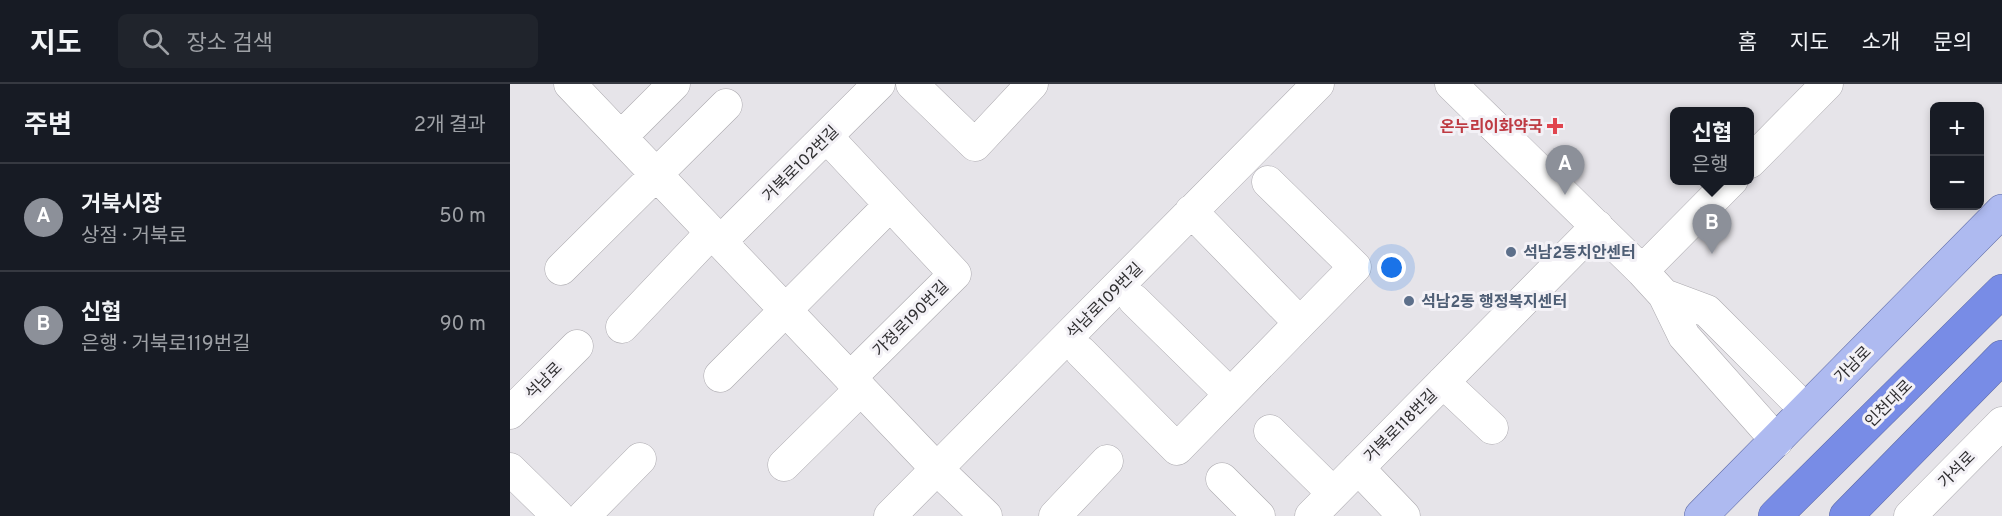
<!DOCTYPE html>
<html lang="ko">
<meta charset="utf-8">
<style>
body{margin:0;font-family:Overpass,"Noto Sans KR",sans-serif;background:#20242c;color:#f1f3f6}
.controls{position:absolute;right:18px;top:18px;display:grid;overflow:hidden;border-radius:9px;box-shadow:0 3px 9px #0003}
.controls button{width:54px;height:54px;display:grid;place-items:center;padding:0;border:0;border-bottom:2px solid #363941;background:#171b24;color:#f1f3f6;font:30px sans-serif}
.you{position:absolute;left:882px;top:184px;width:21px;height:21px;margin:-15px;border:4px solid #fff;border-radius:50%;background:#1a73e8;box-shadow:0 0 0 9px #1a73e833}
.badge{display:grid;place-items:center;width:39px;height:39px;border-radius:50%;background:#8c9099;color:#fff;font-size:20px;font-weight:700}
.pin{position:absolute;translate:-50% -50px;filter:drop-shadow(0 2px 3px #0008)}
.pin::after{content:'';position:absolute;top:32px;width:21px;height:18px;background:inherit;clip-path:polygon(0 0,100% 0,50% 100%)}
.popup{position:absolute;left:1160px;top:23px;width:84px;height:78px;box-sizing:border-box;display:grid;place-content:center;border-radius:9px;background:#171b24;filter:drop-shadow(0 2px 4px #0005);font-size:20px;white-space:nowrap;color:#9ea1a6}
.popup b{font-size:22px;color:#f1f3f6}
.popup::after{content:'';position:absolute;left:50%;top:100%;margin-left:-12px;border:12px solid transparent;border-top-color:#171b24}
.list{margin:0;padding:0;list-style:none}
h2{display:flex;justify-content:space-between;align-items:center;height:78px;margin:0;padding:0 24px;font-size:26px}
h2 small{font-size:20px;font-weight:400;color:#9ea1a6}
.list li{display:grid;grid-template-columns:39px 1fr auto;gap:18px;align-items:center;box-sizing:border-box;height:108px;padding:0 24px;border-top:2px solid #363941}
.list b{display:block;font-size:22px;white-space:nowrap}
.list p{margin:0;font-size:20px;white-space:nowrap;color:#9ea1a6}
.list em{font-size:20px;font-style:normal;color:#9ea1a6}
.icon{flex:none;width:33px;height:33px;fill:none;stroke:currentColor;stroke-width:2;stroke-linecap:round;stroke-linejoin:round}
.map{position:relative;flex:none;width:1492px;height:432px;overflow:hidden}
header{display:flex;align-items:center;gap:36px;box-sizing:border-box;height:84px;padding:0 30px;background:#171b24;border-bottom:2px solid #363941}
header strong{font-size:28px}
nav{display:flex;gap:33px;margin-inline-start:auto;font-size:21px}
.search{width:420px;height:54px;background:#20242c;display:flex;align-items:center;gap:15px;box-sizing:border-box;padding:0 21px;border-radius:9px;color:#9ea1a6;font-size:22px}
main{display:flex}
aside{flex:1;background:#171b24}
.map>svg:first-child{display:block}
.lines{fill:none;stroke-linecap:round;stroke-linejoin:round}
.minor-casing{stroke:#aba9ae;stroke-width:33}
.major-casing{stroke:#5e6ba6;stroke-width:34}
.highway-casing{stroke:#5e6ba6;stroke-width:34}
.minor{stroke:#fff;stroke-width:32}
.major{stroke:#aebaf0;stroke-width:33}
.highway{stroke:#788ce6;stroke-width:33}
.health-dot{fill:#e0444e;stroke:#f3f1f6;stroke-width:2}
.service-dot{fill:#5c6f8a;stroke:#f3f1f6;stroke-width:2}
.labels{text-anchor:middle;stroke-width:6;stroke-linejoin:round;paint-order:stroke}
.health-label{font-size:16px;font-weight:bold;fill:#be3a42;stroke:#f3f1f6;text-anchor:end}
.street-label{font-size:16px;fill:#2f2e30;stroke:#f3f1f6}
.service-label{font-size:16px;font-weight:bold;fill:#4e5e75;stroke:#f3f1f6;text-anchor:start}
</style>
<header>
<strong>지도</strong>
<div class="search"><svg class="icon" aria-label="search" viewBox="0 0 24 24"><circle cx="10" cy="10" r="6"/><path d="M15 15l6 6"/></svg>장소 검색</div>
<nav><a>홈</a><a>지도</a><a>소개</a><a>문의</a></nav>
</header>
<main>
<aside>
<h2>주변<small>2개 결과</small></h2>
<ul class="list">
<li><span class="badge">A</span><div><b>거북시장</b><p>상점 · 거북로</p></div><em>50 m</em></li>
<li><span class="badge">B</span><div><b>신협</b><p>은행 · 거북로119번길</p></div><em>90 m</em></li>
</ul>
</aside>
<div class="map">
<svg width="1492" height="432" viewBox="0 0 1492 432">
<rect width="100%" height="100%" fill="#e6e4e9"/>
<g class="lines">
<defs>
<path id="minor" d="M60,0L427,385L476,432
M402,0L465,61L522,0
M941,0L1132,187L1154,211L1174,252L1267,357
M111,53L164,0
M317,53L445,190L340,294
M1240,78L1317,0
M681,127L790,239L845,183L758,98
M210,158L369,0
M51,185L216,21
M1132,187L1222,96
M1154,211L1197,227L1296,326
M624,216L720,310
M112,243L201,149
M571,268L667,365L790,239
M210,292L380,121
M933,298L982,344
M0,329L67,262
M760,347L823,409
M274,381L351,305
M848,384L894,432
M0,385L48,432
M712,395L749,432
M74,432L130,375
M380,432L808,0
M545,432L597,377
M801,432L1087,142
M1400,432L1492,339"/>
<path id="major" d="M1191,432L1492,127"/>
<path id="highway" d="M1265,432L1492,207
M1336,432L1492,273"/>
</defs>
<use href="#minor" class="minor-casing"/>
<use href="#major" class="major-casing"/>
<use href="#highway" class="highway-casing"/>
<use href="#minor" class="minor"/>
<use href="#major" class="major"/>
<use href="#highway" class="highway"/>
</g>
<path class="health-dot" d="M1042 33h6v6h6v6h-6v6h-6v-6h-6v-6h6z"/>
<g class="service-dot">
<circle cx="1001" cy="168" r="6"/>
<circle cx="899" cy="217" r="6"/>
</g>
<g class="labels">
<g class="health-label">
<text x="1033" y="48">온누리이화약국</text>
</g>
<g class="street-label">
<text transform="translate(290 79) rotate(-45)" y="6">거북로102번길</text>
<text transform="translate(594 216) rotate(-45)" y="6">석남로109번길</text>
<text transform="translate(400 234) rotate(-45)" y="6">가정로190번길</text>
<text transform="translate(1342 280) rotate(-45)" y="6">가남로</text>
<text transform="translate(33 296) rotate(-45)" y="6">석남로</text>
<text transform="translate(1378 319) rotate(-45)" y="6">인천대로</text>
<text transform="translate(890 341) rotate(-45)" y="6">거북로118번길</text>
<text transform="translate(1446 385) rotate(-45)" y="6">가석로</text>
</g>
<g class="service-label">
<text x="1013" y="174">석남2동치안센터</text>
<text x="911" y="223">석남2동 행정복지센터</text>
</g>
</g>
</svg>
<div class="controls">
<button>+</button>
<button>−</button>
</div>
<div class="you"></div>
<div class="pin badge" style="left:1055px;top:111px">A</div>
<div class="pin badge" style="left:1202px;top:170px">B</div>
<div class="popup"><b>신협</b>은행</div>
</div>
</main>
